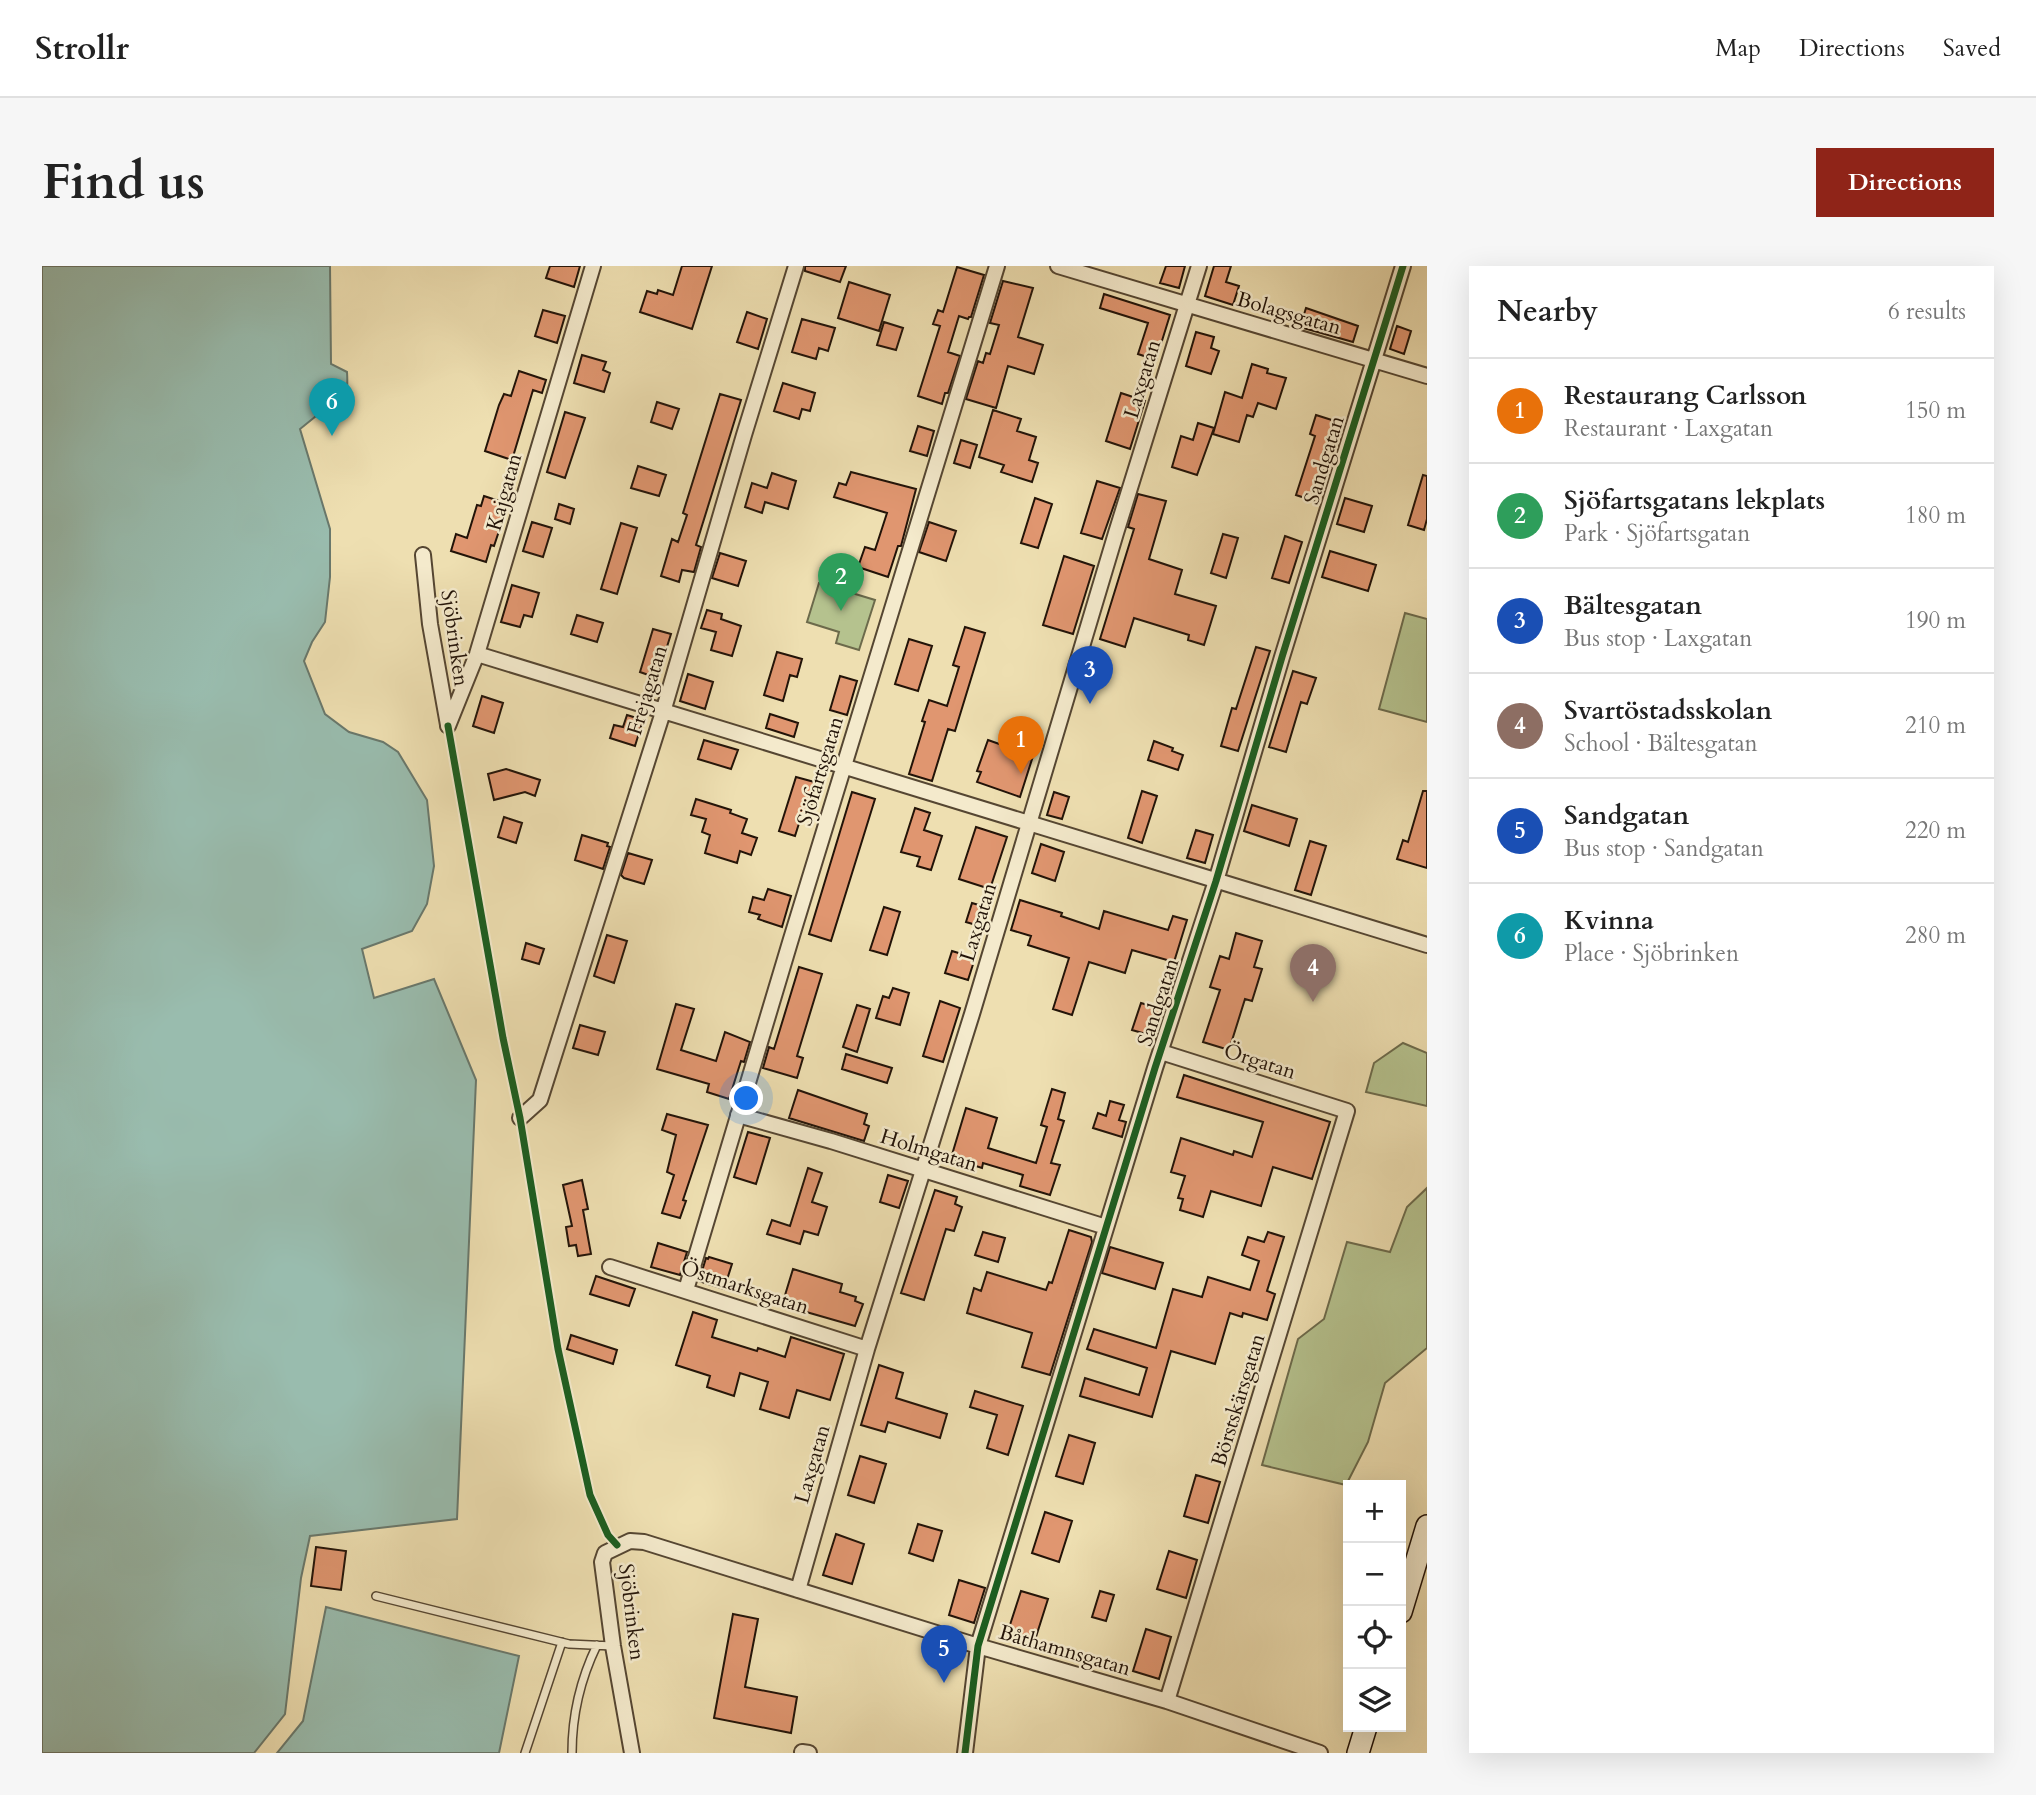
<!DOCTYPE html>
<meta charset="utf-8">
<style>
body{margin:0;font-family:Cardo,serif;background:#f6f6f6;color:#222}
.controls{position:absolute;right:21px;bottom:21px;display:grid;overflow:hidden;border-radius:0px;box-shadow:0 7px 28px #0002}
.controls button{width:63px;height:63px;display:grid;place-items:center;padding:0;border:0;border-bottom:2px solid #e0e0e0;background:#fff;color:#222;font:35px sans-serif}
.you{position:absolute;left:705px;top:833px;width:24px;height:24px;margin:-18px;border:5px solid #fff;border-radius:50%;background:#1a73e8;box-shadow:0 0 0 10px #1a73e833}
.badge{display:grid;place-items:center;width:46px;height:46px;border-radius:50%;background:#8f2418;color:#fff;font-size:23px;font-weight:700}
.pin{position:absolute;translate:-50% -58px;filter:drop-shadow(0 2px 4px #0008)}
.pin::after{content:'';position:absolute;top:37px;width:24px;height:21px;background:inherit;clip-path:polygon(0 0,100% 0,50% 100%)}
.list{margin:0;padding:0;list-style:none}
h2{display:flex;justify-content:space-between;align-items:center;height:91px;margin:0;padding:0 28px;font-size:30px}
h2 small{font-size:23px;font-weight:400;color:#767676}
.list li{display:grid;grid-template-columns:46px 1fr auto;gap:21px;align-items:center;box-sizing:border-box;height:105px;padding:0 28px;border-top:2px solid #e0e0e0}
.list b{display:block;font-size:26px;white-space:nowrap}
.list p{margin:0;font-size:23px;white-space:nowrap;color:#767676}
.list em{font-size:23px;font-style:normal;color:#767676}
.icon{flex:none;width:38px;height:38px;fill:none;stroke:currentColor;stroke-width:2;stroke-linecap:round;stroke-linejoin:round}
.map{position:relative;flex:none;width:1385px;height:1487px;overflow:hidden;border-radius:0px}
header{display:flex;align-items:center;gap:42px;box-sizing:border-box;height:98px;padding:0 35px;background:#fff;border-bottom:2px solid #e0e0e0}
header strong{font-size:33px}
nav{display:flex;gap:38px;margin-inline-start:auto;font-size:24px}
.intro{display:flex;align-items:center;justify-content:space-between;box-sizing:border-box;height:168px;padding:0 42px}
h1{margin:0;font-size:49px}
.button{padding:18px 32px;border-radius:0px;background:#8f2418;color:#fff;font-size:24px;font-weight:700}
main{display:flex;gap:42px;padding:0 42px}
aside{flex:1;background:#fff;border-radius:0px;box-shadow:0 7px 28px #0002}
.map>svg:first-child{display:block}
.green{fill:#b5c28e;stroke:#6c6a4b;stroke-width:2}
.water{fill:#99bcae;stroke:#69786c;stroke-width:2}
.building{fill:#e09670;stroke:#221308;stroke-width:2}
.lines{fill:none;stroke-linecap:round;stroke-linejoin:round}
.service-casing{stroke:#554632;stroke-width:10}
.minor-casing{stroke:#554632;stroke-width:18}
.secondary-casing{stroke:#221308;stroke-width:24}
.service{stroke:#f4eacc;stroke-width:7}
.minor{stroke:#f4eacc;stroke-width:14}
.secondary{stroke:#f4eacc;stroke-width:21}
.cycleway-casing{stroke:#f4eacc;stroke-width:11}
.cycleway{stroke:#1b5e20;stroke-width:7}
.labels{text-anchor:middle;stroke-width:5;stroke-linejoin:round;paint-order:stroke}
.street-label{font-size:21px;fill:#221308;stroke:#f4eacc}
</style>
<header>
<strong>Strollr</strong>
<nav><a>Map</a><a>Directions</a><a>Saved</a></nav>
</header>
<div class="intro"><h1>Find us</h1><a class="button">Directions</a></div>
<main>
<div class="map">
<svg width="1385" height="1487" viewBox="0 0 1385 1487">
<rect width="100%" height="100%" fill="#eedfb1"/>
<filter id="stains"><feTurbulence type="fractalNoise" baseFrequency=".00286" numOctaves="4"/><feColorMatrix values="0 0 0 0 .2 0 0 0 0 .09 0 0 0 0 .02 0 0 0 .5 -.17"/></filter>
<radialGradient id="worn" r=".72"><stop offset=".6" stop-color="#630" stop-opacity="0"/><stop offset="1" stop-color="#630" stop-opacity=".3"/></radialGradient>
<path class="green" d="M777,317L833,334L817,384L794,377L797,366L765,356Z
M1363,347L1385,353V456L1337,443Z
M1361,777L1385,787V840L1324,826L1332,797Z
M1385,922V1082L1343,1117L1326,1176L1304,1219L1220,1199L1256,1073L1282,1053L1305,976L1348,986L1365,941Z"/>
<path class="water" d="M0,0H288L289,98L305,106C306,122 306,129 294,139L283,138L274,150L258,163L288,263V311L283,356L270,376L262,395L283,448L307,466L341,476L356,486L385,534L392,600L385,638L370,665L320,683L332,732L392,713L434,814L415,1253L268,1270L259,1312L243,1448L212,1487H0Z
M284,1341L477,1390L457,1487H235L261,1455Z"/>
<path class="building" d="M508,0H538L532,21L504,12Z
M640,0H670L650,63L598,46L605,25L615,28L616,24L631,29Z
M763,0H804L798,16L763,5Z
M1124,0H1143L1137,22L1118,17Z
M1172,0H1189L1184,16L1197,20L1191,39L1163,30Z
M915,1L942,9L929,51H927L926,53L917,50L906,86L918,90L906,127H903L900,138L876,130L898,60L891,58L896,44L901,46Z
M961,15L991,22L976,71L1001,79L992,108L966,100L954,142L924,133L936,95L941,97L944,87L948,88L957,59L948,57Z
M807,16L848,29L837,65L796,52Z
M1062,28L1128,49L1114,94L1096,88L1106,57L1058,42Z
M1264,42L1316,60L1311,76L1258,61Z
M501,44L523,50L515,77L493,70Z
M705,46L725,53L716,83L695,76Z
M760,53L793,62L786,85L777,82L774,93L750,86Z
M842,56L861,62L854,84L835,79Z
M1355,60L1369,65L1362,88L1348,83Z
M1154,66L1172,71L1169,82L1177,85L1169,108L1144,100Z
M540,89L564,96L561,104L568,107L562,126L532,117Z
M1210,98L1226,103L1225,107L1244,112L1234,143L1216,137L1211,151L1205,149L1197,176L1171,168L1183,126L1200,132Z
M477,105L504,114L500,127L491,124L470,194L443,185L457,139L462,128L469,130Z
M741,117L773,127L768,145L760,143L757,153L732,145Z
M1079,127L1103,135L1088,183L1064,175Z
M678,128L699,134L654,279L659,281L652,306L640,304L637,316L619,310L630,273L636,276L645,249L641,247Z
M615,136L637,143L630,163L609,156Z
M951,144L979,153L975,165L994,171L987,194L996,197L990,216L959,206L962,199L937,191Z
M523,146L543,152L523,212L505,206Z
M1274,149L1296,156L1272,235L1254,229L1273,170L1268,168Z
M1156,157L1172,162L1155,209L1130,201L1139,170L1151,174Z
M876,160L892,165L885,190L868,185Z
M919,174L935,179L928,202L912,197Z
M596,200L624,209L617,230L589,222Z
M809,206L874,223L859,280H856L846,311L816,301L823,281L833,284L845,247L792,231L797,217L804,219Z
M730,207L754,215L746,243L723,236L720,247L703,241L710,217L725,222Z
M1381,209L1385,210V253L1382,264L1366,259Z
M1055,215L1078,222L1060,273L1039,267Z
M1096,228L1124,235L1107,293L1140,304L1133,328L1174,340L1162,379L1146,374L1147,369L1092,352L1083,381L1058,373L1092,263L1086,261Z
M442,230L466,238L452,280L449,279L444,296L409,285L414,268L425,272L435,239L439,240Z
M993,232L1010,238L996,282L979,277Z
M1303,232L1330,240L1322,266L1295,258Z
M517,238L532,243L528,258L513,253Z
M490,256L510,262L501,291L481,285Z
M887,256L914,265L904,295L877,286Z
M579,257L595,262L575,328L559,323Z
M1181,268L1196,272L1184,312L1169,307Z
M1243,270L1260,276L1247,317L1230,312Z
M1288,285L1334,299L1326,325L1280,311Z
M678,287L704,295L696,320L670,312Z
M1022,290L1052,300L1031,368L1001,359Z
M470,319L497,327L490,351L482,349L478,361L459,356Z
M665,344L680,348L679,353L699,360L690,390L669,384L674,366L659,362Z
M535,349L561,357L555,376L529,368Z
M923,361L943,367L913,465L906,463L890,515L867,508L883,456L880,455L887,434L905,440L917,401L911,399Z
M611,363L629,368L615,412L598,406Z
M867,373L890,380L876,425L853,418Z
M1214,381L1228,385L1196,485L1179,480L1190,442L1194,443Z
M735,386L760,393L755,411L748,409L741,435L722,429Z
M1251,405L1274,412L1265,438L1259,436L1244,486L1227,481Z
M646,408L671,416L663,443L638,435Z
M798,410L815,415L805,449L788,444Z
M440,430L461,437L452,467L431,460Z
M728,448L756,457L752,471L724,462Z
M585,449L601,454L593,480L568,472L572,459L581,461Z
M662,474L696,484L689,503L656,493Z
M946,474L991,490L978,531L935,516L939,506L935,505Z
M1112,475L1131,482L1130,485L1141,489L1136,504L1106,494Z
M464,503L498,514L493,530L483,526L452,534L446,508Z
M754,511L776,517L766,550L760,548L753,570L737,565Z
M1100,525L1115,530L1100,577L1086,572Z
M1381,525H1385V602L1355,593L1361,574L1366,576Z
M810,526L833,533L789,675L767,668Z
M1012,526L1027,531L1020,553L1005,549Z
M654,533L689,544L688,547L705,553L700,567L715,572L709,589L698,585L695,597L663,587L668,569L660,566L664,553L649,549Z
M1210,539L1255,553L1247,580L1202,565Z
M873,542L888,547L882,564L900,570L889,604L875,600L878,591L859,586Z
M462,551L480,557L474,577L456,571Z
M934,561L965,571L948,623L917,613Z
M1154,564L1171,569L1163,597L1145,592Z
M540,569L566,577L565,580L568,581L561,603L533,594Z
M1268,575L1284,580L1269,629L1253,624Z
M999,578L1022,586L1013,615L990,607Z
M586,587L610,594L602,618L582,612L579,609Z
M726,623L749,630L740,661L716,653L718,649L707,646L711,631L722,634Z
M978,634L1020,647L1019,650L1057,663L1062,645L1126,664L1131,650L1145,654L1132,696L1090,684L1083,707L1047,696L1030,749L1011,743L1027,692L986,679L989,670L969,664Z
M930,637L947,642L941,661L924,656Z
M842,641L858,646L845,689L828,684Z
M1194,667L1220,675L1212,701L1220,703L1210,735L1203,733L1187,784L1161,776L1178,724L1168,721L1178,690L1187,693Z
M565,669L585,675L572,717L552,710Z
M484,677L502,683L497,698L480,693Z
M910,685L933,692L926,714L903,707Z
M757,701L780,708L755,790L761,792L755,812L721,802L727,781L732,783Z
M851,722L867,727L858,759L834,752L841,730L847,732Z
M898,735L918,742L901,796L881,790Z
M1099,737L1119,743L1111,770L1090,764Z
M634,738L652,743L639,784L674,795L683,766L708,776L702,796L699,795L687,833L665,826L667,818L615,803Z
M815,739L828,743L815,786L801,781Z
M538,759L563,766L556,789L531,782Z
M804,788L850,802L845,817L800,803Z
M1142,809L1288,856L1270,913L1231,901L1219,940L1169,925L1161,951L1138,944L1141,933L1136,932L1143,910L1129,906L1139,872L1191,889L1192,885L1210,891L1221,856L1135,831Z
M1010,823L1023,827L1016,853L1022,855L1009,897L1018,899L1008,929L978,920L981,909L941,897L940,902L909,892L924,842L955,852L946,882L994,897L1005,861L999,859Z
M756,824L825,848L822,858L827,860L822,875L747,852Z
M1068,835L1082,839L1077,854L1084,856L1080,871L1051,862L1056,847L1064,850Z
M625,848L666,859L641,934L644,935L638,952L620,947L632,909L625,906L634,869L620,864Z
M706,866L728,872L714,918L692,911Z
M766,902L780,907L770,936L785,941L776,969L762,965L758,978L725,968L730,954L748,960Z
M846,909L866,915L857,942L838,936Z
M540,914L546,943L541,944L549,988L536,990L534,979L527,980L524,961L530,960L521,919Z
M893,924L915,931L913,938L920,941L912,965L904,963L882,1034L859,1027Z
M1027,964L1049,971L1050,976L1008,1109L980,1101L990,1067L925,1047L932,1022L939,1025L945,1006L1004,1024L1007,1016L1010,1017Z
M941,966L963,972L956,996L933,989Z
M1226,966L1242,971L1225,1025L1233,1028L1225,1054L1201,1047L1200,1051L1188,1047L1173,1098L1129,1085L1110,1151L1038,1130L1043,1112L1097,1129L1105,1102L1045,1083L1052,1063L1114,1082L1131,1023L1160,1031L1166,1011L1208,1024L1217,995L1200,989L1206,971L1222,976Z
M616,977L645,986L638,1009L609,1001Z
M1068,981L1121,997L1113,1023L1060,1007Z
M667,991L690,998L682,1023L657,1015L664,992L666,993Z
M751,1003L800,1018L798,1026L814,1031L813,1035L821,1038L813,1060L740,1039Z
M554,1010L593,1023L587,1040L548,1028Z
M651,1046L675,1054L670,1071L715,1085L716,1082L743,1091L749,1071L802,1088L788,1134L755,1124L747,1152L718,1143L726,1116L698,1107L692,1130L665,1121L668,1110L634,1099Z
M529,1069L575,1084L571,1098L525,1083Z
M837,1099L861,1107L854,1132L905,1148L898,1172L846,1156L843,1166L819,1159Z
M933,1125L981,1140L966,1189L945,1182L955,1149L928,1141Z
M1027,1169L1053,1177L1041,1218L1014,1210Z
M818,1190L844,1198L832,1237L806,1229Z
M1154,1209L1178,1216L1166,1257L1142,1250Z
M1003,1246L1030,1255L1017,1296L990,1287Z
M876,1258L900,1265L891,1295L867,1287Z
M794,1268L822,1278L810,1318L781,1309Z
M274,1281L304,1285L299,1324L269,1320Z
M1127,1285L1155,1294L1144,1332L1115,1323Z
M917,1314L943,1322L932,1357L907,1349Z
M979,1325L1006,1333L993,1374L966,1365Z
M1058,1325L1072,1329L1064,1355L1050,1351Z
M691,1348L716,1353L703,1421L755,1431L749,1467L672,1452Z
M1104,1363L1129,1371L1117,1413L1091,1405Z"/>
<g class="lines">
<defs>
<path id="service" d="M334,1330L527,1378L571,1380
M483,1487L520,1376
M530,1487C530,1448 538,1414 555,1379"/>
<path id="minor" d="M1016,0L1385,110
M381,289L388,358L406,459
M435,388L1385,679
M406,460L435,388L551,0
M1119,786L1305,845L1125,1435
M696,849L789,875L1064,961
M478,852L498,834L621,446L702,169L754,0
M568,1001L825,1083
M644,1024L749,673L955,0
M756,1324L825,1083L930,748L1074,267L1157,0
M760,1486L767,1487
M590,1487L571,1380L560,1296L563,1287L588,1275L602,1276L936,1380L1125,1435L1278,1487
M923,1487L936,1380L1113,802L1174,615L1240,391L1361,0"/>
<path id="secondary" d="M1359,1346L1385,1260
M1316,1487L1324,1461"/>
</defs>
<use href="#service" class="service-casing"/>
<use href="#minor" class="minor-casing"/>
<use href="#secondary" class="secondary-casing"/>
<use href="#service" class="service"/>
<use href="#minor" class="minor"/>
<use href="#secondary" class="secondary"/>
<defs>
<path id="cycleway" d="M406,460L461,772L478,852L516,1083L548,1229L566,1269L575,1279
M923,1487L936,1380L1113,802L1174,615L1240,391L1361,0"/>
</defs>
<use href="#cycleway" class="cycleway-casing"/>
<use href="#cycleway" class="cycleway"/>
</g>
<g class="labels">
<g class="street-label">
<text transform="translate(1247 47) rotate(16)" y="7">Bolagsgatan</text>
<text transform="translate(1100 113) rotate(-73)" y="7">Laxgatan</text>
<text transform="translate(1282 194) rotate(-73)" y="7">Sandgatan</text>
<text transform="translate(462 226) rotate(-74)" y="7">Kajgatan</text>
<text transform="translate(413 372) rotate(82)" y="7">Sjöbrinken</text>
<text transform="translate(605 424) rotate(-73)" y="7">Frejagatan</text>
<text transform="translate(778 505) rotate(-73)" y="7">Sjöfartsgatan</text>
<text transform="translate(936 656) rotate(-73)" y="7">Laxgatan</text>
<text transform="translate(1116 736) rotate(-72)" y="7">Sandgatan</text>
<text transform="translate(1218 795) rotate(18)" y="7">Örgatan</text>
<text transform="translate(887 884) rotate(17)" y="7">Holmgatan</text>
<text transform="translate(703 1021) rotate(18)" y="7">Östmarksgatan</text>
<text transform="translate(1196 1134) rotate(-73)" y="7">Börstskärsgatan</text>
<text transform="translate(770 1198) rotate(-74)" y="7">Laxgatan</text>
<text transform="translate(590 1346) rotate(83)" y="7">Sjöbrinken</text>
<text transform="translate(1023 1384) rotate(16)" y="7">Båthamnsgatan</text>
</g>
</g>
<rect width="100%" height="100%" filter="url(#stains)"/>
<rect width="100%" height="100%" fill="url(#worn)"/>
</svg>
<div class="controls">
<button>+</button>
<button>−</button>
<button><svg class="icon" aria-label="locate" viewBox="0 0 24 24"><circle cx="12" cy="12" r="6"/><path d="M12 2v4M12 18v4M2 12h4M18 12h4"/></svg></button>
<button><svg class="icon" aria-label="layers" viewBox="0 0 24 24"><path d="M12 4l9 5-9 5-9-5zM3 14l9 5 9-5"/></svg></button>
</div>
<div class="you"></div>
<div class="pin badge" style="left:979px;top:508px;background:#e8710a">1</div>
<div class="pin badge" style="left:799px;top:345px;background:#2e9e5b">2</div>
<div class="pin badge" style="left:1048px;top:438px;background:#1a4fb4">3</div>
<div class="pin badge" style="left:1271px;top:736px;background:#8d6e63">4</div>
<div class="pin badge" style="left:902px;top:1417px;background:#1a4fb4">5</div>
<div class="pin badge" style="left:290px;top:170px;background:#0f9aa8">6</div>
</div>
<aside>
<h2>Nearby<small>6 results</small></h2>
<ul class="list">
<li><span class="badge" style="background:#e8710a">1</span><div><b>Restaurang Carlsson</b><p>Restaurant · Laxgatan</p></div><em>150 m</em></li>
<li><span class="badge" style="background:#2e9e5b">2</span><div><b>Sjöfartsgatans lekplats</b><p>Park · Sjöfartsgatan</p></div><em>180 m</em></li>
<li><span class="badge" style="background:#1a4fb4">3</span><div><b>Bältesgatan</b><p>Bus stop · Laxgatan</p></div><em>190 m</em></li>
<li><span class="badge" style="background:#8d6e63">4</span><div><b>Svartöstadsskolan</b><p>School · Bältesgatan</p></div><em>210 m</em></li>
<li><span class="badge" style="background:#1a4fb4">5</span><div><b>Sandgatan</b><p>Bus stop · Sandgatan</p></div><em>220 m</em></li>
<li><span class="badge" style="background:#0f9aa8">6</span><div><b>Kvinna</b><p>Place · Sjöbrinken</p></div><em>280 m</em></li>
</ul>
</aside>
</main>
